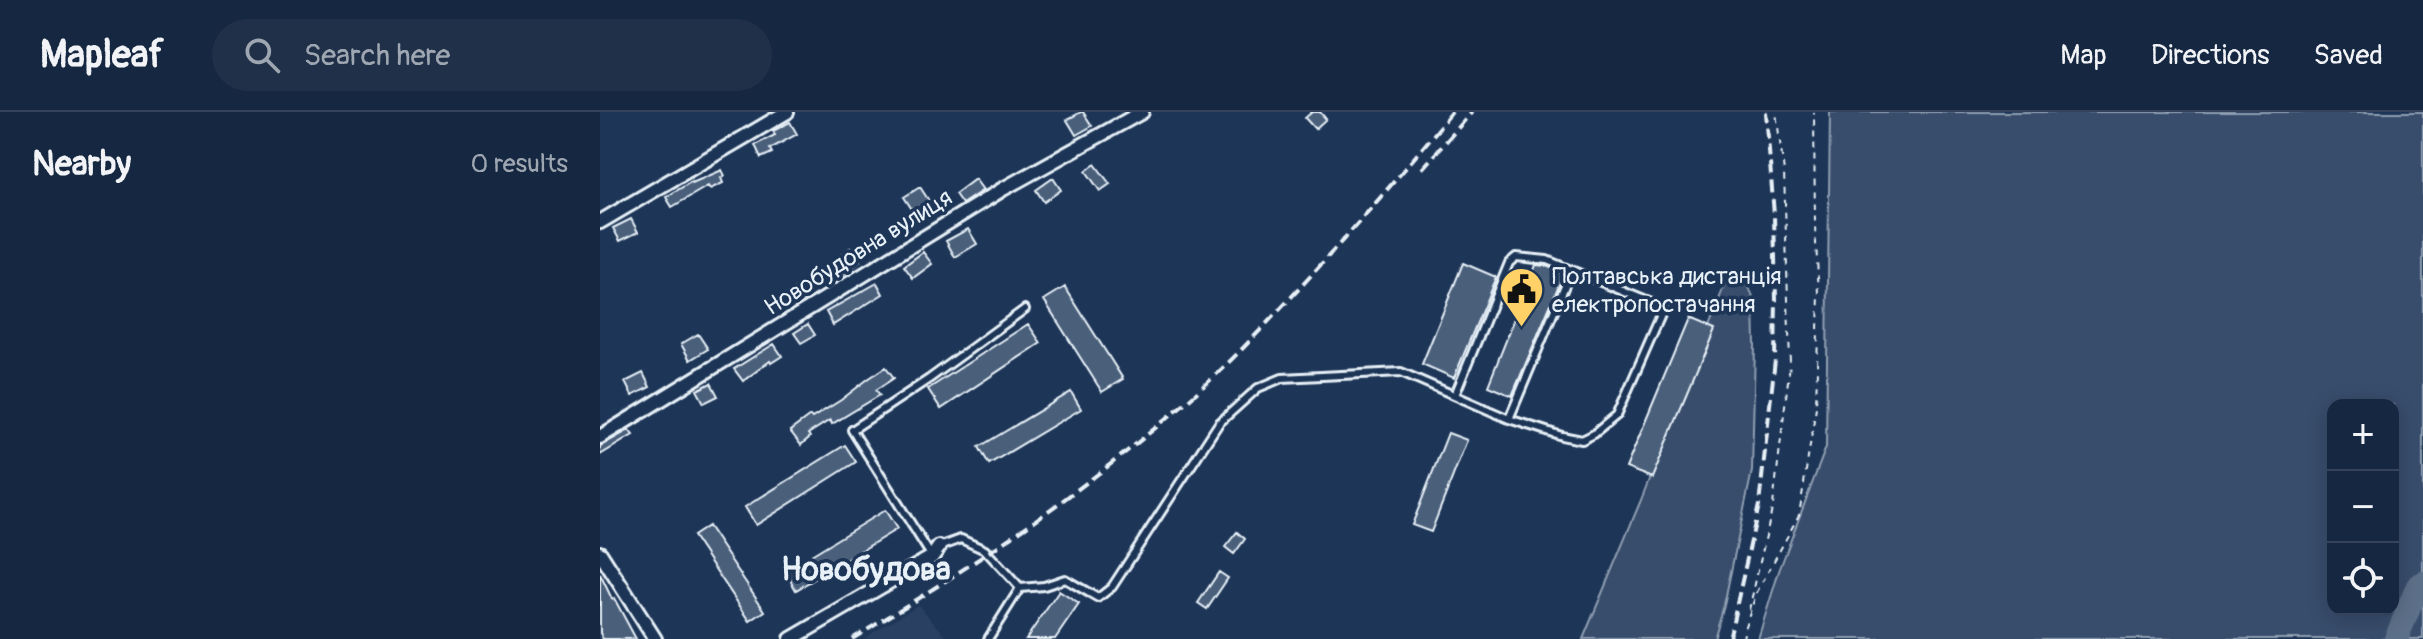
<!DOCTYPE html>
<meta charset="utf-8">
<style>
body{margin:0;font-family:Pangolin,sans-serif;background:#1f3048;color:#f1f3f6}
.controls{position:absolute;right:24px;bottom:24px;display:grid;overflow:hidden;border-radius:16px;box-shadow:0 4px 20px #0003}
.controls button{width:72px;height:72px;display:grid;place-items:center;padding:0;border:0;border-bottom:2px solid #35445a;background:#162841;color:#f1f3f6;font:40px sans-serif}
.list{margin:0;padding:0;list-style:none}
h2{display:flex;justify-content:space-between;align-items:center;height:104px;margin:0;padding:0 32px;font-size:34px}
h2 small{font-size:26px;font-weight:400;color:#9ea6b1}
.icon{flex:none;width:44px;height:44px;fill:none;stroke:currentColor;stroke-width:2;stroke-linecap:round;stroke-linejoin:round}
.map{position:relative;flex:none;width:1823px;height:527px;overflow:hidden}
header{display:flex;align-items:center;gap:48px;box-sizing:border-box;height:112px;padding:0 40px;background:#162841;border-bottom:2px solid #35445a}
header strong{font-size:38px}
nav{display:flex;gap:44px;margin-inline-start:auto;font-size:28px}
.search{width:560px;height:72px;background:#1f3048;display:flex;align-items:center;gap:20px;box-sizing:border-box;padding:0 28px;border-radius:44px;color:#9ea6b1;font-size:30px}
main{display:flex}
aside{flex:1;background:#162841}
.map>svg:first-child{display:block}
.built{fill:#2a4162}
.green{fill:#374d6c;stroke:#909fb2;stroke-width:2;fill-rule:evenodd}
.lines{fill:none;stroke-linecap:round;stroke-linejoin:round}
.river{stroke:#5d7089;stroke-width:24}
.building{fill:#495e7a;stroke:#e8f1f8;stroke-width:2}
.service-casing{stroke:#e8f1f8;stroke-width:12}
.minor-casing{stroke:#e8f1f8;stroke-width:18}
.path{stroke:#e8f1f8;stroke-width:2;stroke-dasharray:6 6;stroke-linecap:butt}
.service{stroke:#1d3557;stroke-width:6}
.minor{stroke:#1d3557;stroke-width:12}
.rail{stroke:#e8f1f8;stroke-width:4;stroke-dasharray:12 6;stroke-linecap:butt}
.labels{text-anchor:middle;stroke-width:7;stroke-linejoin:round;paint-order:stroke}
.street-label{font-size:24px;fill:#e8f1f8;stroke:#1d3557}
.poi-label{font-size:24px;fill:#e8f1f8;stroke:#1d3557;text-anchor:start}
.district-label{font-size:32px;font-weight:bold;fill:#e8f1f8;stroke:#1d3557}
</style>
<header>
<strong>Mapleaf</strong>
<div class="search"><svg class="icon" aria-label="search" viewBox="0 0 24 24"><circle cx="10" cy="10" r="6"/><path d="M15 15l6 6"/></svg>Search here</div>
<nav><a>Map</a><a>Directions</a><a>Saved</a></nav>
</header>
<main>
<aside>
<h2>Nearby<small>0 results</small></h2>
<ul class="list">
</ul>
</aside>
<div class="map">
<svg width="1823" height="527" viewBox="0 0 1823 527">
<rect width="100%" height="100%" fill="#1d3557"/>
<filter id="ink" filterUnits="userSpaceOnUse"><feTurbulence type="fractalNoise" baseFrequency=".0125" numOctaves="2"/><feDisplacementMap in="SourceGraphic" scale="16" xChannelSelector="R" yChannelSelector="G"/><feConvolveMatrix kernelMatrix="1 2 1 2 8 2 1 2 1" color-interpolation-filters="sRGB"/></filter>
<g filter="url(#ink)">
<path class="built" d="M318,493L349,527H263Z"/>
<path class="green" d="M1230,0H1823V527H1158L1179,459L1226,335ZM1793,293V497H1733V293Z
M1133,169L1148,173L1154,188L1155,233L1152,359L1124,493L1114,527H983L1041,388L1125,172Z"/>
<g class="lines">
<path class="river" d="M1796,527L1818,474L1823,471"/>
</g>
<path class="building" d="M481,0H483L492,14L476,23L467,8Z
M712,0H720L726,7L715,17L705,6Z
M190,10L197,22L170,37L172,41L161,46L155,33L175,23L173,19Z
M495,52L510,72L500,79L486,59Z
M122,58L125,64L121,66L123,71L110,77L108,74L72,95L66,85L91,70L92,71Z
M453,66L461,78L444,90L436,78Z
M375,67L383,78L362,92L355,82Z
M320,75L333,95L317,105L304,85Z
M31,107L38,120L20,129L13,116Z
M368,117L377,132L355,145L346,129Z
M250,136L260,149L243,163L233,150Z
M323,140L332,152L313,166L304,154Z
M863,151L896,165L854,266L822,252Z
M936,153L946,154L964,161L912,284L888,274Z
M277,171L283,182L233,213L226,200Z
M203,172L209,182L192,193L185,184Z
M465,175L523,267L502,280L444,188Z
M1088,207L1114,218L1052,366L1026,356Z
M208,212L215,223L201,231L194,221Z
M428,212L441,231L341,297L328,277Z
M98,222L108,237L90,248L81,232Z
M174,232L182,244L171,251L170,249L143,269L134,257Z
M286,255L294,266L276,278L280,283L232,312L230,308L208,322L210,325L201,333L190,319L210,304L212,306L241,288L268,267Z
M43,261L50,275L32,284L25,270Z
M111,271L118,284L104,291L97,278Z
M471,280L481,297L389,352L379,335Z
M29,318L33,323L0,343V334Z
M848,321L867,328L831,420L812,413Z
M245,333L256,350L156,413L145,395Z
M285,398L297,417L196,478L185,459Z
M108,414L165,499L150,509L93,424Z
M637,420L645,427L634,442L625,435Z
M619,460L628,466L607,497L598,491Z
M0,462L12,487L14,486L36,527H3L0,521Z
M459,479L479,492L455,527H426Z"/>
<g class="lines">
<defs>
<path id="service" d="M855,283L909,151L916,145L947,148L1064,196L1017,303L994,322L982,328L962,324L909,307
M339,435L361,427L385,438L420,476L388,527
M332,445L252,318L329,267L425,197
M420,476L444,474L465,467L498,486L512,475L619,311L658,276L682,266L801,260L909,307L971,159"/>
<path id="minor" d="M0,110L187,0
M0,325L403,77L542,0
M0,441L55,527
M191,527L332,445L339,435"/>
</defs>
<use href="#service" class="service-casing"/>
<use href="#minor" class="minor-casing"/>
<path class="path" d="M1149,498L1173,393L1190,252L1184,60L1176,0
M1143,527L1145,514L1157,480L1199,403L1216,295L1219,181L1215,114L1214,0"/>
<use href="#service" class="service"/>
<use href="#minor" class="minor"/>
<path class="rail" d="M822,57L872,0
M252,527C365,459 473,387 573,301C621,261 664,215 706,169C756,114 805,58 852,0
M1129,527L1159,393L1175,248L1176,188L1174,103L1166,0"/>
</g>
</g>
<defs>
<symbol id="civic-pin" viewBox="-11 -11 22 30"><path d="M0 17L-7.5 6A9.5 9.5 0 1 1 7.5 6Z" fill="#ffd166" stroke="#1d3557"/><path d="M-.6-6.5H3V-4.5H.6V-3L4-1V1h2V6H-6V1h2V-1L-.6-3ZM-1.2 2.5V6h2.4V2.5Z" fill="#111"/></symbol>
</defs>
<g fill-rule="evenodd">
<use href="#civic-pin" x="896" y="152" width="51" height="69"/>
</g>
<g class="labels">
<g class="street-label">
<text transform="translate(258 140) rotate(-32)" y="8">Новобудовна вулиця</text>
</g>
<g class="poi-label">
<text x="952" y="172">Полтавська дистанція<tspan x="952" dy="28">електропостачання</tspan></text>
</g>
<g class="district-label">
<text x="266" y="468">Новобудова</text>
</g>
</g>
</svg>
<div class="controls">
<button>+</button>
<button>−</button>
<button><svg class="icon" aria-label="locate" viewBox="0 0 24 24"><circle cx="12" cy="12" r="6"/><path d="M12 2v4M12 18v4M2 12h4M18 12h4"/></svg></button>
</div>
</div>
</main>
